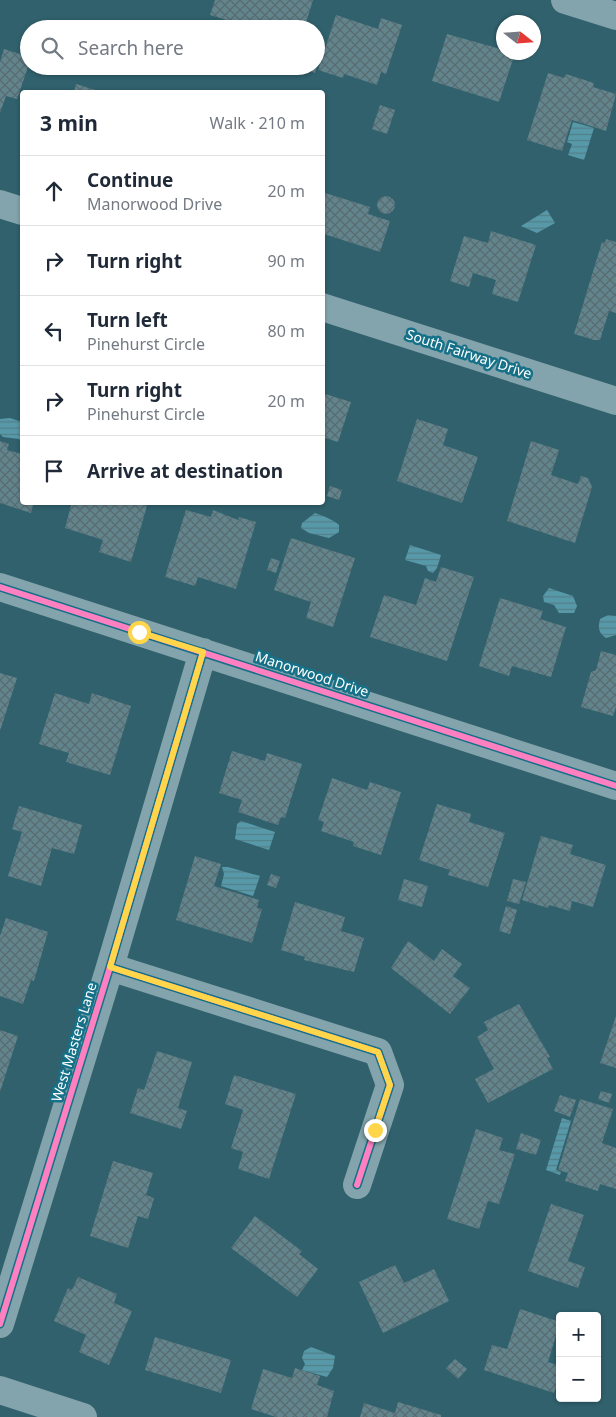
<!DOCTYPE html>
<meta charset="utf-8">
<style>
body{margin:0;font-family:"Noto Sans",sans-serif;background:#f6f6f7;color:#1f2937}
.controls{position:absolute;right:15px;bottom:15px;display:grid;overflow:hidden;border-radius:5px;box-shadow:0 1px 4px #0004}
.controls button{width:45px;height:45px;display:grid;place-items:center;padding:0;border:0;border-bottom:1px solid #e0e1e3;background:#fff;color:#1f2937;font:25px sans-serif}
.compass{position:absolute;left:496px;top:15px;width:45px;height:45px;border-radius:50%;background:#fff;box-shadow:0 1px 4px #0004;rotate:107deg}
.stop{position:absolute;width:15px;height:15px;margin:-11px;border:4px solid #ffd54a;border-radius:50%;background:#fff}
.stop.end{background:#ffd54a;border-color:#fff;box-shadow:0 1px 5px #0008}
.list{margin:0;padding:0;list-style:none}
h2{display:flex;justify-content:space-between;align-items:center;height:65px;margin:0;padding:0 20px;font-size:21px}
h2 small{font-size:16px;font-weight:400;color:#747a83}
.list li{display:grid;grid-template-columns:32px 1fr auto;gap:15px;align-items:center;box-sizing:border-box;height:70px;padding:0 20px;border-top:1px solid #e0e1e3}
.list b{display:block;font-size:19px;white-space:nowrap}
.list p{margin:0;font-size:16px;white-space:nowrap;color:#747a83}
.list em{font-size:16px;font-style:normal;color:#747a83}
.icon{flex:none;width:28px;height:28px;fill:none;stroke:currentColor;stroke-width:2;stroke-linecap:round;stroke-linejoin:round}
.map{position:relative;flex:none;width:616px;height:1417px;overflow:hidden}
.search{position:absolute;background:#fff;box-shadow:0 1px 4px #0004;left:20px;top:20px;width:305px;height:55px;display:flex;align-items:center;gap:12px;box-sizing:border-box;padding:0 18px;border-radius:28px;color:#747a83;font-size:19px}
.panel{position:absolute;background:#fff;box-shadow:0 1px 4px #0004;left:20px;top:90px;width:305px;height:415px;border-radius:5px}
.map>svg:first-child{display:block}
.water{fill:url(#water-rules)}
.building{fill:url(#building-cross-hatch)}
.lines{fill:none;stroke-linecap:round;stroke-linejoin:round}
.minor{stroke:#83a4ac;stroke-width:28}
.cycleway-casing{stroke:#167087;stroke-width:9}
.cycleway{stroke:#ff80c0;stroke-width:6}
.route{stroke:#ffd54a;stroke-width:6}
.labels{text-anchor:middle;stroke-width:5;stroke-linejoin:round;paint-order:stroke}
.street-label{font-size:14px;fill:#fff;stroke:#167087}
</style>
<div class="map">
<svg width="616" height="1417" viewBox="0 0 616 1417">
<defs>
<pattern id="water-rules" width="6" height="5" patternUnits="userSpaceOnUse" patternTransform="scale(1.25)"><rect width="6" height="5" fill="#5799a8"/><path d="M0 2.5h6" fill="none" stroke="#537e88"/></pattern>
<pattern id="building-cross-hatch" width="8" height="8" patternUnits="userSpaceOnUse" patternTransform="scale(1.25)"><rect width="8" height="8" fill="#62858d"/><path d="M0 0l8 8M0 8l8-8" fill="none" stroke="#586b70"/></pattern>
</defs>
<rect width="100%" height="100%" fill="#30616d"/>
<path class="water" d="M573,122L594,128L584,160L568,155L572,144L567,142Z
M547,210L555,223L537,233L521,226Z
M10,418L22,422V443L19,439L3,437L0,434V419Z
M315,513C321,515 336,521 339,525V532L329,538L309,533L301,528L302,523Z
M410,545L441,555L437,568L433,573L428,571L426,566L405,560Z
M549,588L573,596L577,606L574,613H559L554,605L544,602L543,596Z
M608,615L616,616V635L606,638C598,633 598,627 600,619Z
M241,821L275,832L269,850L235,839L237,824Z
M222,867H228L260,876L253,896L221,886L224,874Z
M562,1118L571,1121L556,1170L561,1172L560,1175L546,1170Z
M311,1347L335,1356L333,1368L327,1377L302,1370L305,1364L302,1358L304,1351Z"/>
<path class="building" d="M215,0H313L304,29H239L240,24L210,15Z
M336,15L378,29L381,18L402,25L386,74L381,72L377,85L344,74L343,78L318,70Z
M447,34L504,50V52L515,53L499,102L432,81Z
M4,49L29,57V64L17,99L6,96L0,113V62Z
M305,66H317L315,73L304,69Z
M548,73L564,78L566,74L594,83L593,87L616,94L606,131L572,120L562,151L527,140Z
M76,84L102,92H74Z
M380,105L395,110L387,134L372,129Z
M322,192L370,207L368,214L390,221L380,252L324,234L322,238Z
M377 205a9 9 0 1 1 18 0a9 9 0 1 1-18 0Z
M491,231L536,245L518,302L492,294L496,280L473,273L469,287L450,281L464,236L488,243Z
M606,239L616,242V313L609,311L600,340H594L574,334L602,242L605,243Z
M322,393L351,402L338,442L322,437Z
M417,419L448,429L443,445L478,457L462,503L397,481Z
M0,441L9,444L7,450L22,454V502H34L31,513L0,503Z
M531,441L559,450L551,475L578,484L581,476L588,478L592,487L575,543L507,521Z
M330,486L342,490L339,500L327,496Z
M72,502H148L131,562L99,552L103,540L65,528Z
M186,510L211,517L213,510L238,520L239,517L256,522L236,589L198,577L195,586L165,577Z
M291,538L355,558L333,627L306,618L311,602L274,590Z
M271,558L280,561L276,573L267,570Z
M441,567L474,577L447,661L370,637L384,595L416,605L425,578L436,582Z
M500,598L543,611L540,619L566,627L551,677L512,666L509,676L479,666Z
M601,651L616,655V707L613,716L581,707L591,672L596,670Z
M0,673L17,678L0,731Z
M55,693L89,704L92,693L131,706L110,775L66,762L69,753L39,744Z
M232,751L265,761L267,753L302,764L285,818L281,817L278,825L238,812L242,800L219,793Z
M332,778L367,790L370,782L401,792L381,855L353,846L354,842L321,831L324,822L318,820Z
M437,804L471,814L469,822L505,833L488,887L448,875L450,870L419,860Z
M19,806L82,825L74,854L52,848L41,886L8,876L22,832L12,829Z
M541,836L573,845L570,854L606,865L593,907L572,901L570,911L549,905L548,908L522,900Z
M195,856L221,864L214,886L259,900L257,908L262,909L252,943L176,920Z
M271,874L280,877L276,888L267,885Z
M404,879L428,886L422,907L398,900Z
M513,879L526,882L519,904L507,901Z
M295,902L345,917L341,931L364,938L354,972L304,960L305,957L281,950Z
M506,906L517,910L510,934L499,931Z
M6,918L48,932L34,981L31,980L23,1004L0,996V936Z
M408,941L434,961L442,949L462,964L453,976L470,988L450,1014L391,968Z
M519,1004L550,1057L547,1058L553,1069L488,1103L475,1079L494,1069L477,1037L488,1030L484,1022Z
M616,1016V1068L600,1063Z
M0,1030L18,1036L0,1092Z
M157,1051L192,1062L178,1108L187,1111L181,1129L130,1113L138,1088L144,1090Z
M234,1075L296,1094L269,1179L238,1169L243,1152L231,1148L243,1110L225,1104Z
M601,1091L612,1094L609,1103L598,1099Z
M560,1095L576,1100L570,1117L554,1111Z
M580,1099L613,1109L602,1143L616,1148V1189L600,1184L598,1191L565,1181L568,1173L558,1170Z
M476,1129L503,1138L499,1150L515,1154L499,1204L488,1201L479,1229L447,1219Z
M521,1133L541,1140L536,1155L516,1149Z
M113,1161L153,1173L146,1195L154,1198L148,1219L138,1216L128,1248L90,1236Z
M551,1204L584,1215L568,1261L585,1267L578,1288L528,1271Z
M255,1216L302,1251L299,1254L318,1269L297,1297L231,1248Z
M395,1265L404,1283L434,1269L449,1301L383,1333L359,1282Z
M78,1277L117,1294L114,1303L132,1311L109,1365L79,1352L86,1335L54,1321L68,1288L72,1290Z
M520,1309L560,1322L548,1362L560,1366V1376L554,1393L484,1370L492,1345L507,1349Z
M155,1337L231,1360L221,1393L145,1370Z
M455,1359L467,1369L458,1379L446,1368Z
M295,1368L320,1376L317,1385L334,1391L327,1417H276L251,1409L263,1369L292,1378Z
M398,1402L441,1415V1417H360L364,1403L395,1413Z"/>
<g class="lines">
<path class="minor" d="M565,0L616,16
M0,204L22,211
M322,307L616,401
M0,587L616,786
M110,967L378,1052L390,1085L357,1185
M0,1324L110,967L203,652
M0,1390L83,1417"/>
<defs>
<path id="cycleway" d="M0,587L616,786
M110,967L378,1052L390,1085L357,1185
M0,1324L110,967L203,652"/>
</defs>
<use href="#cycleway" class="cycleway-casing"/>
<use href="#cycleway" class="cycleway"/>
</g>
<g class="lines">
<path class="route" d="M139,632L203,652L110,967L378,1052L390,1085L375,1130"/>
</g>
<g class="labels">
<g class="street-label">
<text transform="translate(469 354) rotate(18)" y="5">South Fairway Drive</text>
<text transform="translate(312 674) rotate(18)" y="5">Manorwood Drive</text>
<text transform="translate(74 1042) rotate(-73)" y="5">West Masters Lane</text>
</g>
</g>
</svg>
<div class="controls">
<button>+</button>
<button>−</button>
</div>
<svg class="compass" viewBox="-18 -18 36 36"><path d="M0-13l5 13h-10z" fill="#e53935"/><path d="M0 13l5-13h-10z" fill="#747a83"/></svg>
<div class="stop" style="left:139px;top:632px"></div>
<div class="stop end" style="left:375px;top:1130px"></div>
<div class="search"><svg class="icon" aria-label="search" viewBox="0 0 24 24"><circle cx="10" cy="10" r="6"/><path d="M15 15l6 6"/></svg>Search here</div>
<section class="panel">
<h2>3 min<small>Walk · 210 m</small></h2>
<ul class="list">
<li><svg class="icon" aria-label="ahead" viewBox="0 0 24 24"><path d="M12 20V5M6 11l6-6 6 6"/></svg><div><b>Continue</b><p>Manorwood Drive</p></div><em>20 m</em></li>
<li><svg class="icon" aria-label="right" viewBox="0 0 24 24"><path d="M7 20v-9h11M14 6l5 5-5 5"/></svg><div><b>Turn right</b></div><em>90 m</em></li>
<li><svg class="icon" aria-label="left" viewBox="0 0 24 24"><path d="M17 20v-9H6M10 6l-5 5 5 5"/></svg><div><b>Turn left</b><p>Pinehurst Circle</p></div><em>80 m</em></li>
<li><svg class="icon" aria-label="right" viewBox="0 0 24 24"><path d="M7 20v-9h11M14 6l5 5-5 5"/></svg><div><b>Turn right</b><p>Pinehurst Circle</p></div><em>20 m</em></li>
<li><svg class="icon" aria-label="arrive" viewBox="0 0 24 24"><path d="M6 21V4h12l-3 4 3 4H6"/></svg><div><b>Arrive at destination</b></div></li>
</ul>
</section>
</div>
